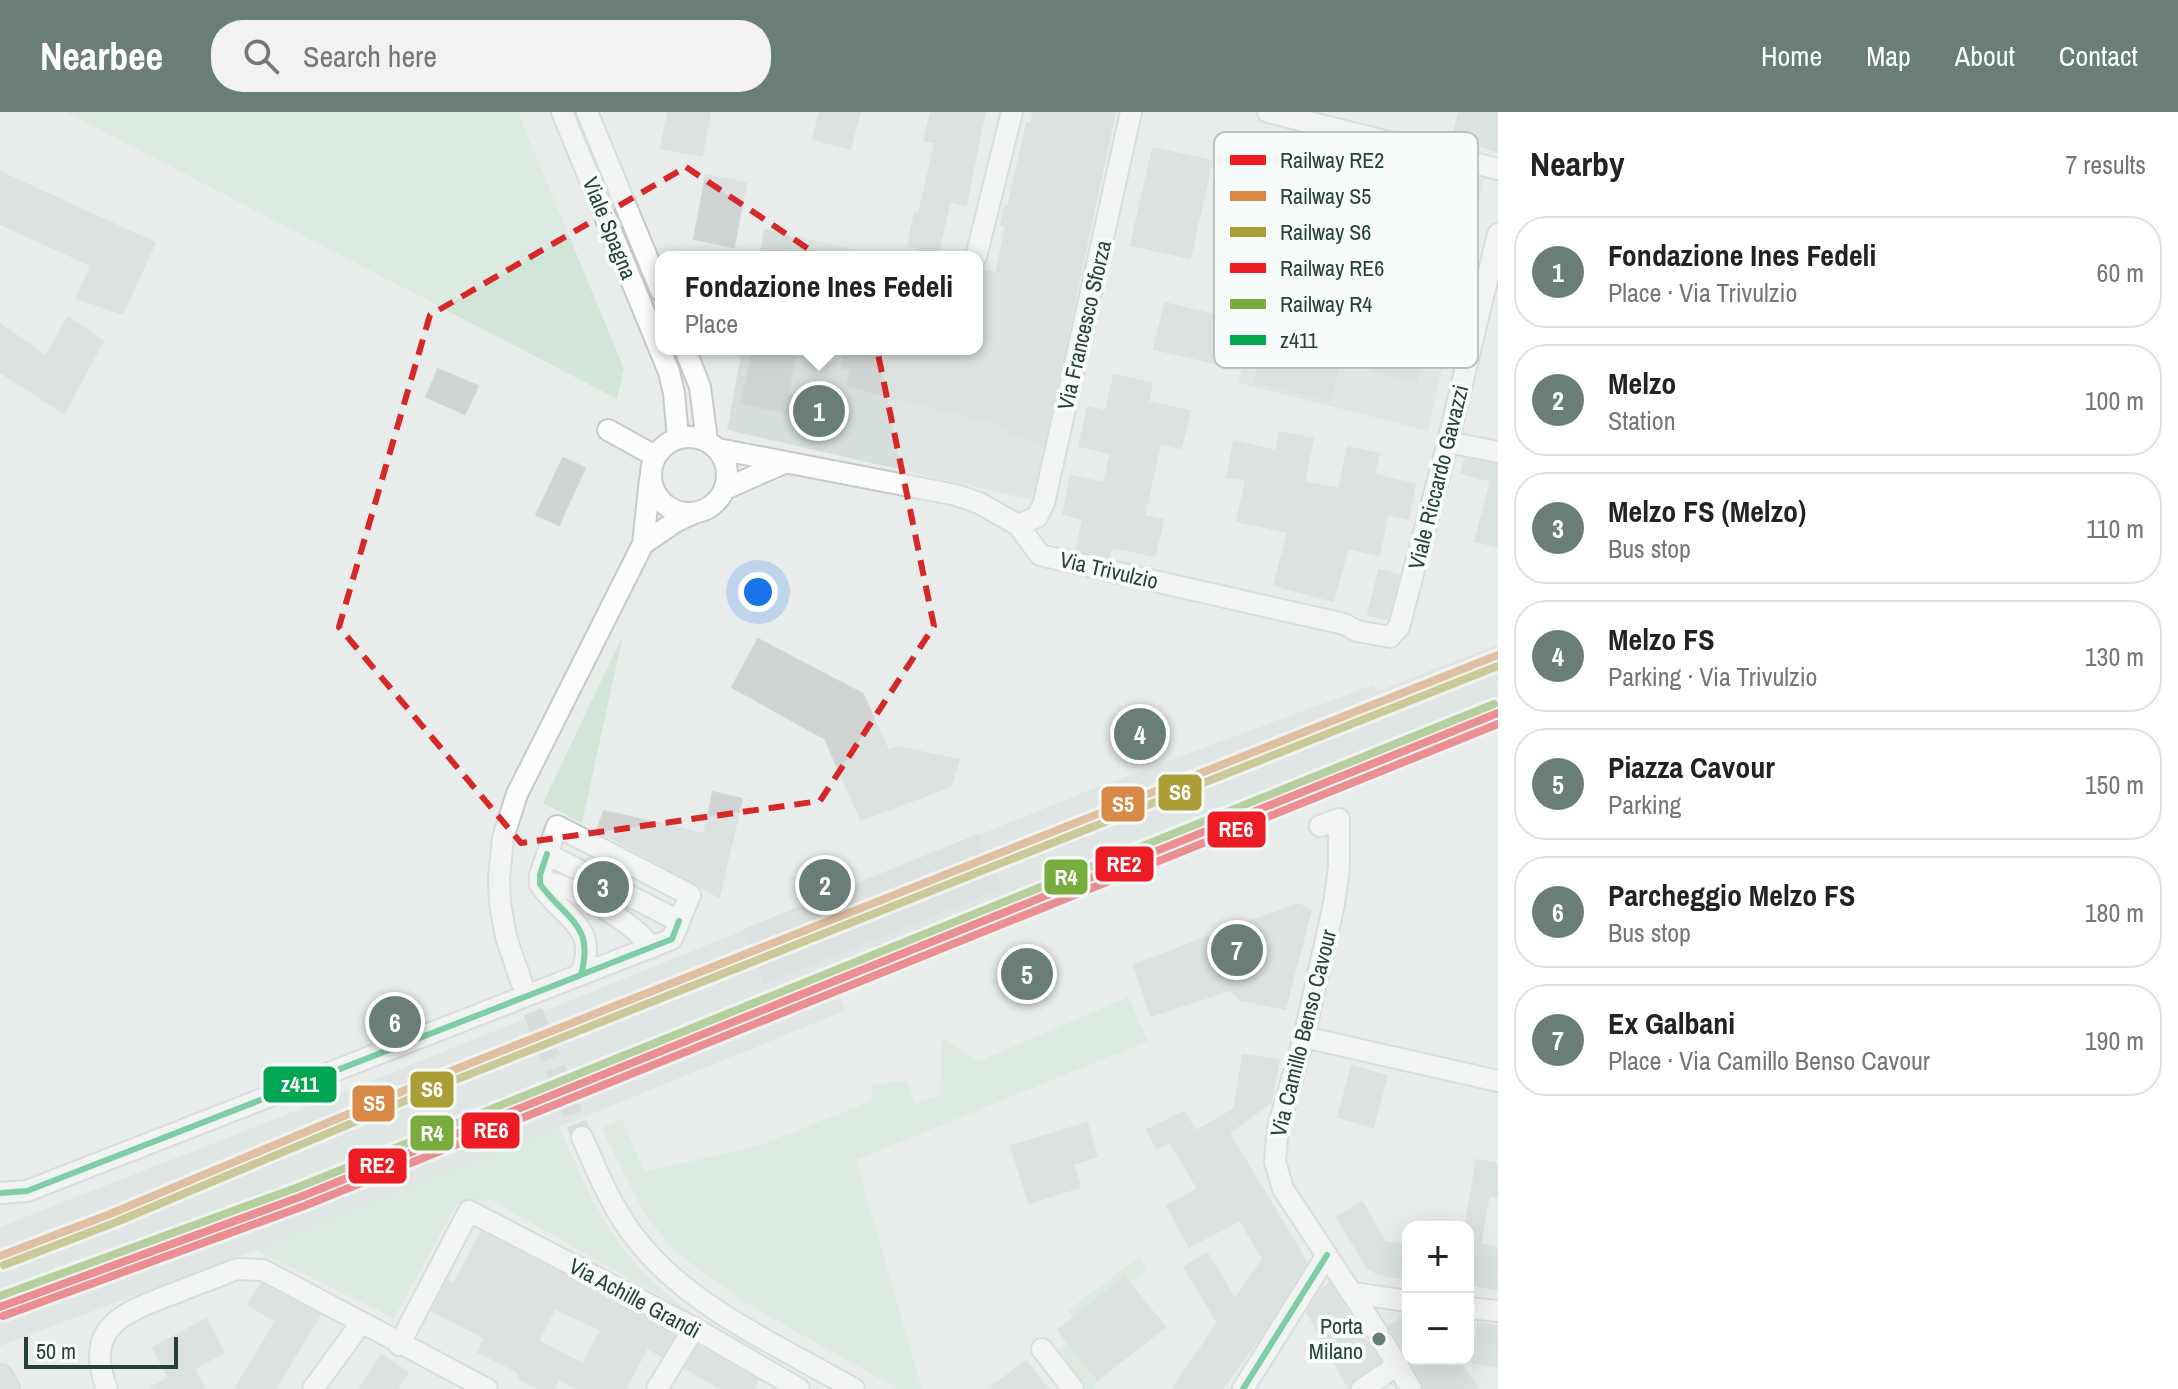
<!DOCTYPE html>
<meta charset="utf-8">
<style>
body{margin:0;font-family:"Archivo Narrow",sans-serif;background:#f2f2f2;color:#222}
.controls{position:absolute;right:24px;bottom:24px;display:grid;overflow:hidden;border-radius:16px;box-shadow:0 8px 32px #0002}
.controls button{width:72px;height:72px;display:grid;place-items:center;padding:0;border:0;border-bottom:2px solid #e0e0e0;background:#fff;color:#222;font:40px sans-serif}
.scale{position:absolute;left:24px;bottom:20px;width:154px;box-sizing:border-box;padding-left:8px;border:4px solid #24423a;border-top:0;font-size:22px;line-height:28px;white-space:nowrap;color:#24423a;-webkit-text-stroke:6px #f7fbf9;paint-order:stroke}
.you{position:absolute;left:758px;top:480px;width:28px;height:28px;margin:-20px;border:6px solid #fff;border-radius:50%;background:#1a73e8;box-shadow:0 0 0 12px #1a73e833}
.badge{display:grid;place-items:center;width:52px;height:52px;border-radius:50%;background:#697e78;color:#fff;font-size:26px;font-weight:700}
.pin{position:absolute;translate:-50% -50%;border:4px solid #fff;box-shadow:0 2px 8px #0006}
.popup{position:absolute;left:655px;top:139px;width:328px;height:104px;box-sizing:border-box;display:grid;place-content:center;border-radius:16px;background:#fff;filter:drop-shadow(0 2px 6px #0005);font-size:26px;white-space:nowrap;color:#767676}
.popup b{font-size:30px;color:#222}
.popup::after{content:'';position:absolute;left:50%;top:100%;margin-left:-16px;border:16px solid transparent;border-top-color:#fff}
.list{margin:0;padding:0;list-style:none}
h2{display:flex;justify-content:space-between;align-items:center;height:104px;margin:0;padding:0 32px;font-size:34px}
h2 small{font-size:26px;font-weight:400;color:#767676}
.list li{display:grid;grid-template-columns:52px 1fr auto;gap:24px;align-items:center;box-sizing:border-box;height:112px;margin:0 16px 16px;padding:0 16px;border:2px solid #e0e0e0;border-radius:32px}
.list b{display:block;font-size:30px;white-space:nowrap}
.list p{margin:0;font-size:26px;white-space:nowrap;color:#767676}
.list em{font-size:26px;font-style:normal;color:#767676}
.icon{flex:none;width:44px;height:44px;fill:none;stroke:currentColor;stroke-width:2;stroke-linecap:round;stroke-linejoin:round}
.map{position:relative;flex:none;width:1498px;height:1277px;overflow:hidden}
header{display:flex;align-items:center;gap:48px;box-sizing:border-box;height:112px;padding:0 40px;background:#697e78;color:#fff}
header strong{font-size:38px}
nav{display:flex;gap:44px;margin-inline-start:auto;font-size:28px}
.search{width:560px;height:72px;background:#f2f2f2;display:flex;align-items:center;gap:20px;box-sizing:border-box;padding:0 28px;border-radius:32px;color:#767676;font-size:30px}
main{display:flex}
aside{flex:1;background:#fff}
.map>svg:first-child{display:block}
.built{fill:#d6dedb}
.green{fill:#d1e6d8}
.building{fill:#cfd4d2;stroke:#d1d6d4;stroke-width:2;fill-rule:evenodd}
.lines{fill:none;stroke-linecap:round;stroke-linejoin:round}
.minor-tunnel{stroke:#c1cbc8;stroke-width:20;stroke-dasharray:20 10;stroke-linecap:butt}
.minor-casing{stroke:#c5cac8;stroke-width:24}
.major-casing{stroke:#c3ccc9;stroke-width:30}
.minor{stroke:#fcfcfc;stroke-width:20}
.major{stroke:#cfd7d5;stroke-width:26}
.rail-casing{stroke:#c9cdcc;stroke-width:9}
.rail{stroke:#f7fbf9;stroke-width:6;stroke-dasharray:18;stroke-linecap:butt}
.bus-1-casing{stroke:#f7fbf9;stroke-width:12}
.bus-1{stroke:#00a651;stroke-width:6}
.rail-1-casing{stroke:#f7fbf9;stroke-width:14}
.rail-2-casing{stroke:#f7fbf9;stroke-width:14}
.rail-3-casing{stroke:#f7fbf9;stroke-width:14}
.rail-4-casing{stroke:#f7fbf9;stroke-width:14}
.rail-5-casing{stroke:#f7fbf9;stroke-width:14}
.rail-1{stroke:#ed1c24;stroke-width:8}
.rail-2{stroke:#d78945;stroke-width:8}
.rail-3{stroke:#ab9e37;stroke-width:8}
.rail-4{stroke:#ed1c24;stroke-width:8}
.rail-5{stroke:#78ac3e;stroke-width:8}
.marked{fill:none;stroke:#d62828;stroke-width:6;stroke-dasharray:16 10;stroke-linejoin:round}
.poi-dot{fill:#697e78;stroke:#f7fbf9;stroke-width:3}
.labels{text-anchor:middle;stroke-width:8;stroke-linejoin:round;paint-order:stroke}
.street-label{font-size:22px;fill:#24423a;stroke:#f7fbf9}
.poi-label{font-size:22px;fill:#24423a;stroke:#f7fbf9;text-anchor:end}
.key{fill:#f7fbf9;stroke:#b8c4c0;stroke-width:2}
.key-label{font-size:22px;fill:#24423a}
.line-badge{stroke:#f7fbf9;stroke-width:3}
.badge-label{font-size:22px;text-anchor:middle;font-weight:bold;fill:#fff}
</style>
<header>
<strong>Nearbee</strong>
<div class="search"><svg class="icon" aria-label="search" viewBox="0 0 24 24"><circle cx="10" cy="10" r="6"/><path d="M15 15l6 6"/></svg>Search here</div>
<nav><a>Home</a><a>Map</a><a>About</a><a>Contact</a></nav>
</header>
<main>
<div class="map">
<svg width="1498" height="1277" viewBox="0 0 1498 1277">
<rect width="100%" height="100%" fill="#e8edeb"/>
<path class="built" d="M1355,50L1484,67L1428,319L1238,271L1276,128L1334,143Z
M764,117L887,145H759Z
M977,166L1081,190L1042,390L727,318L742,237H977Z
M1498,532V612L838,882L845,899L255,1138L0,1234V1115L359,974L1085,680L1373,573L1376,580Z"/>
<path class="green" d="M66,0H518L624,257L617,287Z
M623,523L582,711L543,691Z
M1128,885L1148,929L856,1048L922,1277H898L744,1190L681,1144L665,1128L643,1099L601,1016L622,1007L644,1060L760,1033L871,989L873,972L907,969L915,992L940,984L942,925L977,950Z
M559,1014C595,1096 615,1144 689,1200L491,1088L457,1092L394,1206L255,1138Z
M1139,1145L1148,1157L1075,1209L1068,1198Z
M1069,1231L1097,1272L1094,1277H1062L1041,1250Z"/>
<path class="building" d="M668,0H710L702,44L661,36Z
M820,0H860L850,37L813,27Z
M931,0H985L966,93L950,89L937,145H918L920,136L908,133L915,100L919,101L935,31L924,28Z
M1033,0H1115L1044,331L1007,323L1009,315L847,274L851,258L841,255L845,237H977V220L985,191L977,189V158L996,161L1006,114L1001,113L1005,94L1008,95L1027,11L1031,12Z
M1459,0H1498V40L1453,24Z
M1260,23L1355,50L1338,109L1243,82Z
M1153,36L1212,49L1190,146L1131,133Z
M0,60L155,131L122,202L77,186L91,153L0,112Z
M706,63L746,71L734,135L694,127Z
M1420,66L1463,77L1416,270L1372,259Z
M1281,157L1357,175L1331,288L1255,270Z
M1165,191L1235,208L1224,253L1154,237Z
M68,205L103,229L64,301L0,260V212L46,244Z
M753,237H769L796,243L787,283L843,296L839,312L741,291Z
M438,257L478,274L465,302L426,285Z
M1114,263L1152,271L1148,290L1190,299L1181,336L1160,332L1144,404L1163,408L1155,444L1112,435L1109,445L1076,438L1083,407L1063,402L1071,364L1104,371L1111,341L1079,334L1088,295L1106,299Z
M1280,320L1313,327L1304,370L1339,377L1348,335L1379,342L1374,363L1415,372L1408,407L1388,402L1379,443L1348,436L1333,489L1274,473L1288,420L1237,409L1246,368L1227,365L1234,329L1276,339Z
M563,346L585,356L559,413L536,403Z
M1465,347L1498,353V435L1475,429L1491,369L1461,361Z
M1379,458L1399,463L1388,507L1368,503Z
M758,527L863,582L888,638L898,635L959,648L951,674L861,708L825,627L732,575Z
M713,680L742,687L719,785L597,718L604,699L704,722Z
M978,723L1001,776L765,871L744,818Z
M1298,792L1311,798L1285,897L1241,888L1230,878L1151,904L1134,853L1216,822L1214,819L1232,813L1233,816Z
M1243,943L1279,948L1271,990L1229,1021L1307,1151L1263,1221L1222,1277H1172L1218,1211L1184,1155L1207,1141L1235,1187L1263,1147L1240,1108L1189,1135L1167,1094L1198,1077L1170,1030L1157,1036L1147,1018L1184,1000L1196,1019L1234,997Z
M1352,954L1387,964L1373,1015L1338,1005Z
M1087,1011L1097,1044L1073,1052L1080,1075L1029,1091L1011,1034Z
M1477,1048L1498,1052V1085L1489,1083L1480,1132L1498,1136V1178L1468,1172V1115H1465Z
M1362,1090L1385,1130L1408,1133V1167L1378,1162L1367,1155L1337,1105Z
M481,1120L676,1221L662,1244L647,1236L625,1277H578L559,1267L553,1277H539L518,1266L520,1261L478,1240L485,1226L432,1199L448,1168L454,1172ZM555,1196L601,1218L583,1252L538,1229Z
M1125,1165L1165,1215L1097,1268L1058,1218Z
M1330,1171L1365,1229L1371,1232L1380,1250L1355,1266L1349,1277L1307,1200L1322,1176L1323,1177Z
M261,1172L320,1203L275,1277H235L276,1209L248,1193Z
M1408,1202V1245L1389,1214Z
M206,1207L224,1240L194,1257L205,1277H149L169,1266L153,1236Z
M1478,1211L1498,1214V1255L1472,1251Z
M698,1234L758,1268L753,1277H722L685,1256Z
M382,1243L408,1261L397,1277H359Z
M1409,1247H1457L1479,1277H1424Z
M1026,1249L1047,1277H989Z"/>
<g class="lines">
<path class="minor-tunnel" d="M522,872L582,1025"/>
<defs>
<path id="minor" d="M562,0L669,260L674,281L678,326
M587,0L661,179
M1268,0L1498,57
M976,145L1012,0
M685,237L700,275L707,329
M608,318L655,344
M651 363a38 38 0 1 1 76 0a38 38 0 1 1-76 0Z
M1448,330L1498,340
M718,337L956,383L979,391L1018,413L1040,443L1344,512L1357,519L1390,525L1399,515L1448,330L1498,122
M725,377L784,351
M1018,413L1037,405L1044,391L1131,0
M643,432L675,410L694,401
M1320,714L1339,707V755L1334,792L1304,925L1278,1016L1275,1050L1283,1077L1378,1221
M547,742L679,809
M540,772C547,771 552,770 559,773C582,781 640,815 651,836
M522,872L506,825L500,791L499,766L503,726L517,682L643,432L650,367
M1304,925L1498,969
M582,1025C598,1061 612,1097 637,1128C689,1195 781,1235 854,1277
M0,1081L27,1079L672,827L690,783L557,714L540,763V772C562,808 600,811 581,863
M1353,1181L1408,1189
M1468,1196L1498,1199
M1384,1231L1411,1277
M399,1233L469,1099L694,1216L799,1277
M1042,1237L1073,1277
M107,1277C84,1217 120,1202 167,1184C190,1175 214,1166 237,1157L263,1158L487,1277
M313,1277L361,1211
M657,1277L694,1216
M1243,1277L1327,1143
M1362,1277L1398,1253"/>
<path id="major" d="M0,1266L6,1277"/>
</defs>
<use href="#minor" class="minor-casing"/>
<use href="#major" class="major-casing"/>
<use href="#minor" class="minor"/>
<use href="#major" class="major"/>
<defs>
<path id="rail" d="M272,1049L446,961"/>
</defs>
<use href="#rail" class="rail-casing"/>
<use href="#rail" class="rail"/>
<defs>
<path id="bus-1" d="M535,881L672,827L679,809
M0,1081L27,1079L581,863C595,812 566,808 540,772V763L547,742
M1243,1277L1327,1143"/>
</defs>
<use href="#bus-1" class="bus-1-casing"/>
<use href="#bus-1" class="bus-1"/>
<defs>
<path id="rail-1" d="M0,1195L300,1085L1498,601"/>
<path id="rail-2" d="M0,1144L110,1102L446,961L1498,543"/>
<path id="rail-3" d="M4,1153L114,1111L450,970L1498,554"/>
<path id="rail-4" d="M3,1204L304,1094L1498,612"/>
<path id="rail-5" d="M0,1184L296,1076L1494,592"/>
</defs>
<use href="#rail-1" class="rail-1-casing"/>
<use href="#rail-2" class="rail-2-casing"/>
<use href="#rail-3" class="rail-3-casing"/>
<use href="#rail-4" class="rail-4-casing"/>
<use href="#rail-5" class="rail-5-casing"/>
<use href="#rail-1" class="rail-1"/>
<use href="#rail-2" class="rail-2"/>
<use href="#rail-3" class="rail-3"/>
<use href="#rail-4" class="rail-4"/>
<use href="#rail-5" class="rail-5"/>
</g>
<path d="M0 0H1498V1277H0ZM686,55L864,174L934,514L820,689L521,731L339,515L430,203Z" fill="#e8edeb" fill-opacity=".55" fill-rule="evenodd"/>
<path class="marked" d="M686,55L864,174L934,514L820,689L521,731L339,515L430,203Z"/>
<circle class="poi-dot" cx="1379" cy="1227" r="8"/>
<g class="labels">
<g class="street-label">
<text transform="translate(610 116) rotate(68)" y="8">Viale Spagna</text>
<text transform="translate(1084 213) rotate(-77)" y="8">Via Francesco Sforza</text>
<text transform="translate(1438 365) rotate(-76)" y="8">Viale Riccardo Gavazzi</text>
<text transform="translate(1109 458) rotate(13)" y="8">Via Trivulzio</text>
<text transform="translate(1303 921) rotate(-76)" y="8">Via Camillo Benso Cavour</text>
<text transform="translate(635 1186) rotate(28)" y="8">Via Achille Grandi</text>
</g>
<g class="poi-label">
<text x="1363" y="1222">Porta<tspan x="1363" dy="25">Milano</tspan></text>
</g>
</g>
<rect x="1214" y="20" width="264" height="236" rx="12" class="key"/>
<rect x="1230" y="43" width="36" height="10" fill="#ed1c24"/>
<rect x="1230" y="79" width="36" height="10" fill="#d78945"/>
<rect x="1230" y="115" width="36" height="10" fill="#ab9e37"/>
<rect x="1230" y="151" width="36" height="10" fill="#ed1c24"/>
<rect x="1230" y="187" width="36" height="10" fill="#78ac3e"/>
<rect x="1230" y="223" width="36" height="10" fill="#00a651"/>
<g class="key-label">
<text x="1280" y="56">Railway RE2</text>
<text x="1280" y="92">Railway S5</text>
<text x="1280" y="128">Railway S6</text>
<text x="1280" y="164">Railway RE6</text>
<text x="1280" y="200">Railway R4</text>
<text x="1280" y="236">z411</text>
</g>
<g class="line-badge">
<rect x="1157" y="661" width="46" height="39" rx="8" fill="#ab9e37"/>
<rect x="1100" y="673" width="46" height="38" rx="8" fill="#d78945"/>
<rect x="1206" y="698" width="61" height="39" rx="8" fill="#ed1c24"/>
<rect x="1094" y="733" width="61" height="38" rx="8" fill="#ed1c24"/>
<rect x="1043" y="746" width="46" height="38" rx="8" fill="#78ac3e"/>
<rect x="262" y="953" width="76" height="39" rx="8" fill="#00a651"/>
<rect x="409" y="958" width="46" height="39" rx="8" fill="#ab9e37"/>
<rect x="351" y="972" width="45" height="39" rx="8" fill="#d78945"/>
<rect x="460" y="999" width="61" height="39" rx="8" fill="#ed1c24"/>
<rect x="409" y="1002" width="46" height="38" rx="8" fill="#78ac3e"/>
<rect x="347" y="1035" width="61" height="38" rx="8" fill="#ed1c24"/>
</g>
<g class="badge-label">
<text x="1180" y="688">S6</text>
<text x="1123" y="700">S5</text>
<text x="1236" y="725">RE6</text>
<text x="1124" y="760">RE2</text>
<text x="1066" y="773">R4</text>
<text x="300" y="980">z411</text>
<text x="432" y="985">S6</text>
<text x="374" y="999">S5</text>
<text x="491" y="1026">RE6</text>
<text x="432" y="1029">R4</text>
<text x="377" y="1061">RE2</text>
</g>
</svg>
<div class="controls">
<button>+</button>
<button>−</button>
</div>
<div class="scale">50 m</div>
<div class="you"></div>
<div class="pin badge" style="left:819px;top:299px">1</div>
<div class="popup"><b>Fondazione Ines Fedeli</b>Place</div>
<div class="pin badge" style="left:825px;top:773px">2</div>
<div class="pin badge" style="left:603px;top:775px">3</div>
<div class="pin badge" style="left:1140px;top:622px">4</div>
<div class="pin badge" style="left:1027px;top:862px">5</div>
<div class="pin badge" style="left:395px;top:910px">6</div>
<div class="pin badge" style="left:1237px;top:838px">7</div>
</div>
<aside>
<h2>Nearby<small>7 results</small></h2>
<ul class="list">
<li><span class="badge">1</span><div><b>Fondazione Ines Fedeli</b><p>Place · Via Trivulzio</p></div><em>60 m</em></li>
<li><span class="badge">2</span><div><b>Melzo</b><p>Station</p></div><em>100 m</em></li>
<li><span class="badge">3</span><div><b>Melzo FS (Melzo)</b><p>Bus stop</p></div><em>110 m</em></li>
<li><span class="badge">4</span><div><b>Melzo FS</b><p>Parking · Via Trivulzio</p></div><em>130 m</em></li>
<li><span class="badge">5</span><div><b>Piazza Cavour</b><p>Parking</p></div><em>150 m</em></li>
<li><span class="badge">6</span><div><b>Parcheggio Melzo FS</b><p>Bus stop</p></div><em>180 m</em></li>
<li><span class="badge">7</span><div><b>Ex Galbani</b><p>Place · Via Camillo Benso Cavour</p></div><em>190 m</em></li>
</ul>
</aside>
</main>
